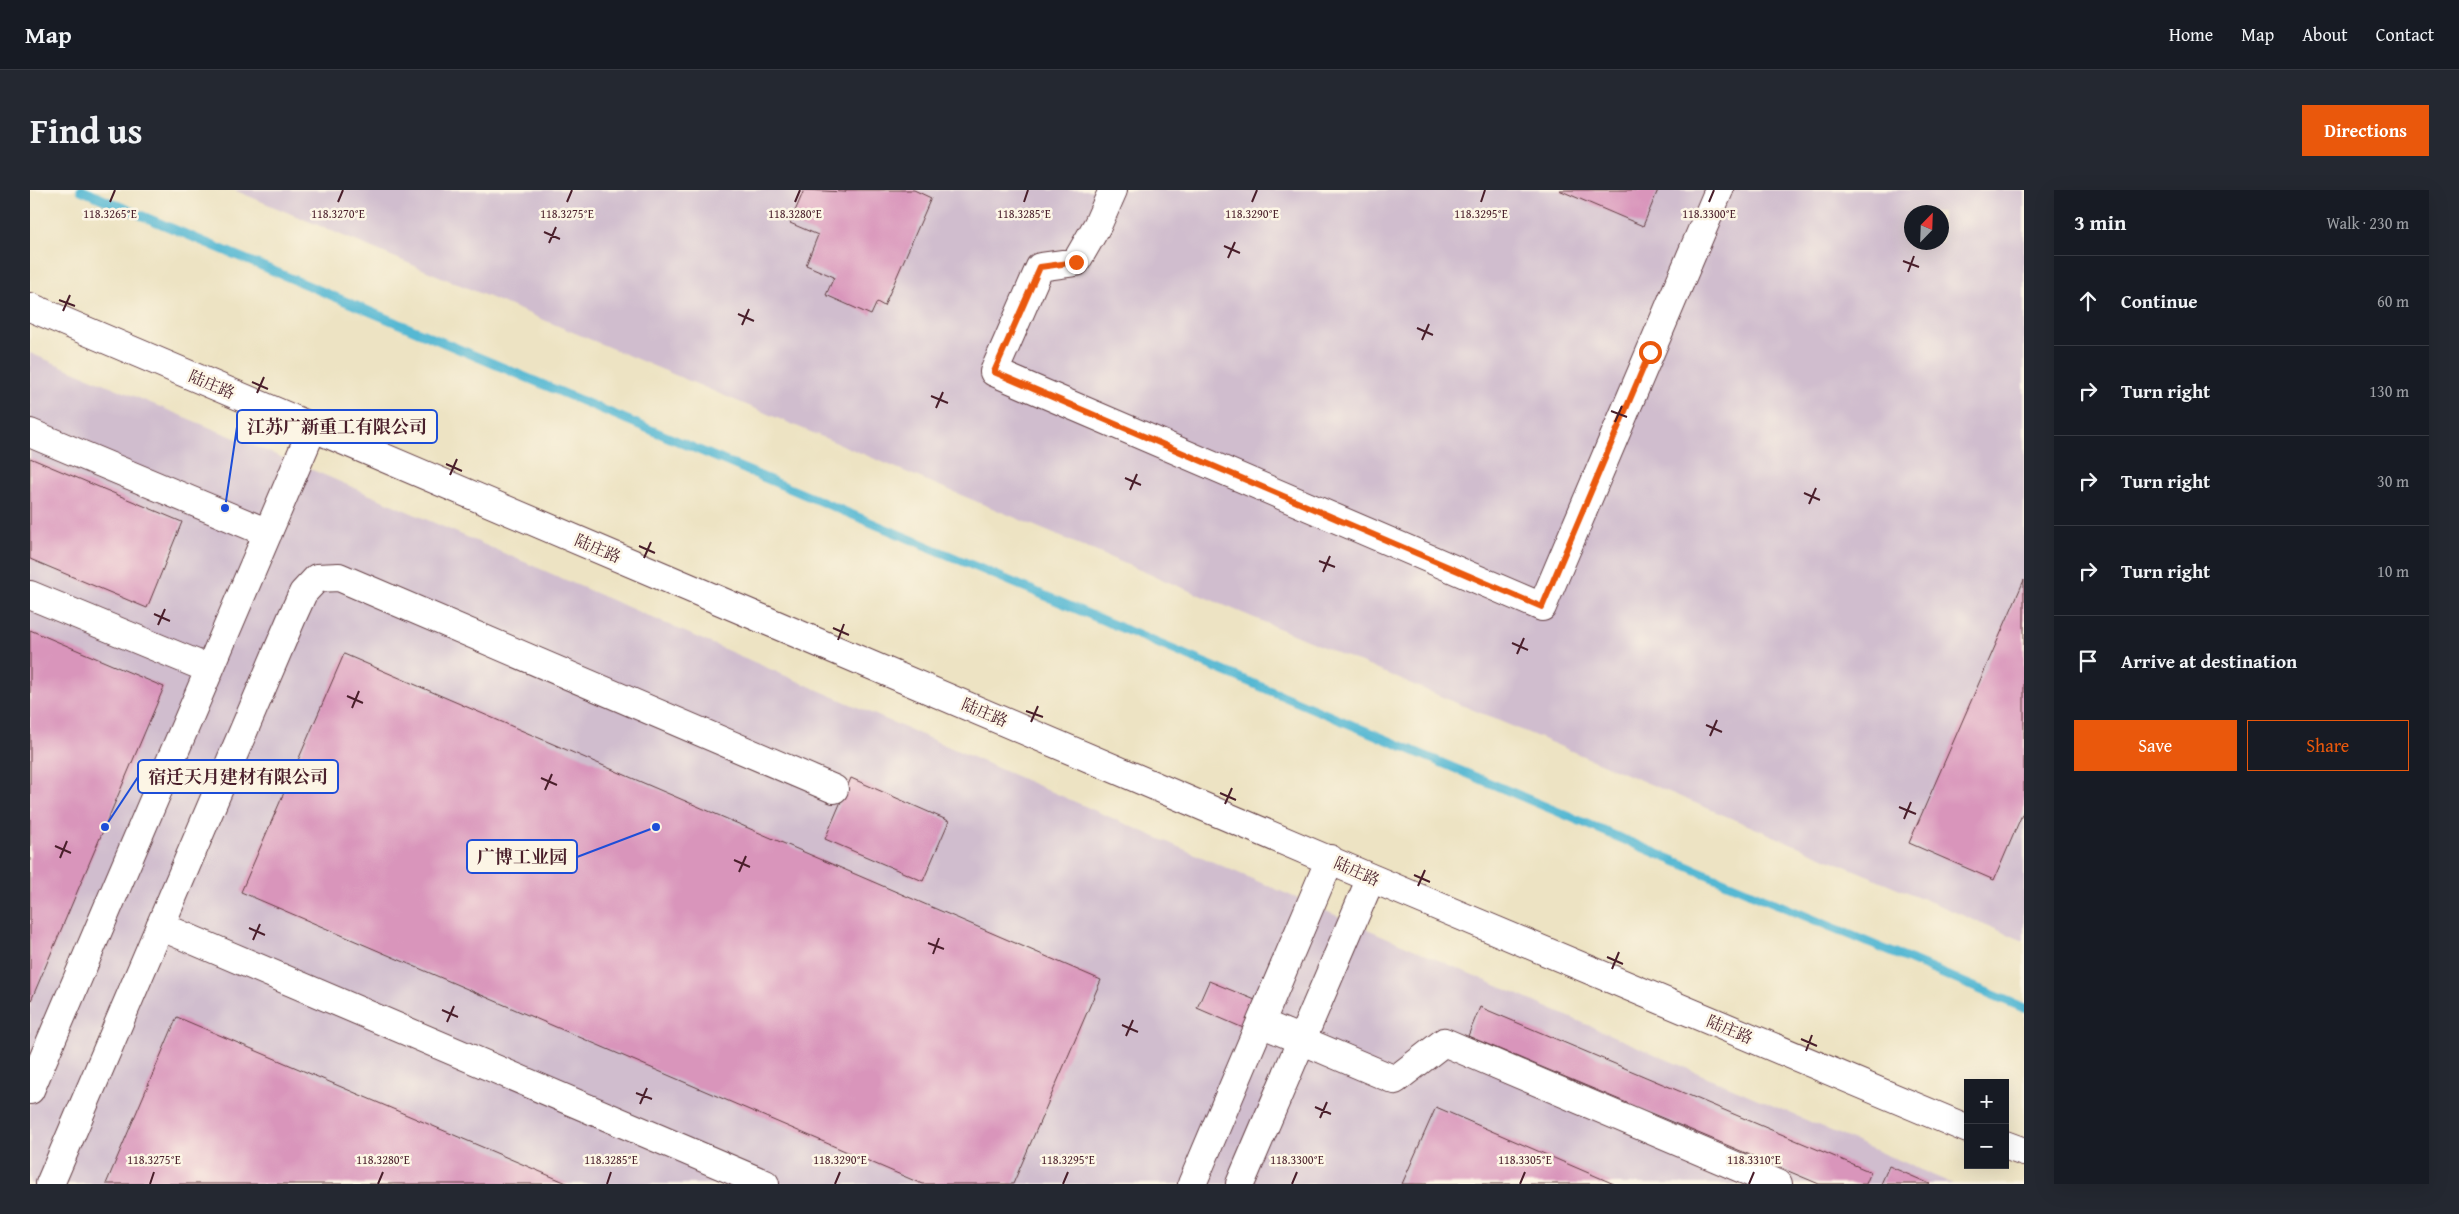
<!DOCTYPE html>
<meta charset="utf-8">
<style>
body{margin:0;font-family:"Gentium Book Plus","Noto Serif SC",serif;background:#242831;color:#f1f3f6}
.controls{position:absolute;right:15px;bottom:15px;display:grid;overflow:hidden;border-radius:0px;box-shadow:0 5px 20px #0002}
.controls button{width:45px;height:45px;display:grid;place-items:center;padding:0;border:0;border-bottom:1px solid #363941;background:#171b24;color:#f1f3f6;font:25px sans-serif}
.compass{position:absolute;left:1874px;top:15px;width:45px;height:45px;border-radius:50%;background:#171b24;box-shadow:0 5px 20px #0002;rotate:23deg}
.stop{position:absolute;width:15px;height:15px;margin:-11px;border:4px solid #ea580c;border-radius:50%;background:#fff}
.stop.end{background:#ea580c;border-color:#fff;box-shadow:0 1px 5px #0008}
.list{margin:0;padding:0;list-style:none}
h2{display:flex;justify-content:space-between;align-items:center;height:65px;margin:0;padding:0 20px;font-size:21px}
h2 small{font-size:16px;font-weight:400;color:#9ea1a6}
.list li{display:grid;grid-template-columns:32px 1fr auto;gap:15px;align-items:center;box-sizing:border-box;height:90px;padding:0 20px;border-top:1px solid #363941}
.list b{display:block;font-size:19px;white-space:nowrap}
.list em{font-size:16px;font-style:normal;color:#9ea1a6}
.actions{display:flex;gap:10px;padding:15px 20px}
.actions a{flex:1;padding:11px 0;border:1px solid #ea580c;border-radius:0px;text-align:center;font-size:18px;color:#ea580c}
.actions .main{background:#ea580c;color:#fff}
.icon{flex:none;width:28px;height:28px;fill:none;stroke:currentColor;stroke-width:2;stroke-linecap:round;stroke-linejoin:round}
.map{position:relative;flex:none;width:1994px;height:994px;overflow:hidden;border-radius:0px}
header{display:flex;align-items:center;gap:30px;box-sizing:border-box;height:70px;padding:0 25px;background:#171b24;border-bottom:1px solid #363941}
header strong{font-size:24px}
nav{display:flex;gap:28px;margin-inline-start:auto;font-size:18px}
.intro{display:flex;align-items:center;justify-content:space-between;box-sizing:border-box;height:120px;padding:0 30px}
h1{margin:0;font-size:35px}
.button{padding:12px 22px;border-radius:0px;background:#ea580c;color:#fff;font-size:18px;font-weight:700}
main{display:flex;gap:30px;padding:0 30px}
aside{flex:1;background:#171b24;border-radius:0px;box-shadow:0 5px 20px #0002}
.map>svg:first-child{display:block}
.industrial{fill:#d0bdce;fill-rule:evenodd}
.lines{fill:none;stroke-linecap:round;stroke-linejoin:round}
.stream{stroke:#54b8d3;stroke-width:9}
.building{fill:#d995bb}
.minor-casing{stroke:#623c42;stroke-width:30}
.minor{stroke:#fff;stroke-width:28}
.route{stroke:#ea580c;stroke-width:6}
.ticks{fill:none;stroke:#4a1f2b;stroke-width:2}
.labels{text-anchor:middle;stroke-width:5;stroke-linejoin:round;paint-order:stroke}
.street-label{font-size:16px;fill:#4a1f2b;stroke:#fcf5e5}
.ticks-label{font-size:12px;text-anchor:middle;fill:#4a1f2b;stroke:#fcf5e5;stroke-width:5;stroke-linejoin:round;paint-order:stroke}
.leader{fill:none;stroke:#1d4ed8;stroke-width:2}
.callout-dot{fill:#1d4ed8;stroke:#fcf5e5;stroke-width:2}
.callout{fill:#fcf5e5;stroke:#1d4ed8;stroke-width:2}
.callout-label{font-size:18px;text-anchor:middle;font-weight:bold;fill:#4a1f2b}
</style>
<header>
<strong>Map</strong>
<nav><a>Home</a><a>Map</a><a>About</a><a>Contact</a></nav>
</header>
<div class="intro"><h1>Find us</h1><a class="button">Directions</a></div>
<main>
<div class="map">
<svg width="1994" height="994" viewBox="0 0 1994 994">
<rect width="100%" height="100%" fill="#fcf5e5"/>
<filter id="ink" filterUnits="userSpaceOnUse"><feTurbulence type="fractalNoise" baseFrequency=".02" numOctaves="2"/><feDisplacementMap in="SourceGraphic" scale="10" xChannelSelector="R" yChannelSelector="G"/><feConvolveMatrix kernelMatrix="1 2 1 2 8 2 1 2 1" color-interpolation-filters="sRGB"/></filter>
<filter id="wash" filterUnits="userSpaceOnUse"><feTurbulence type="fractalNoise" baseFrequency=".0096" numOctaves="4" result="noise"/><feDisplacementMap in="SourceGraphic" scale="20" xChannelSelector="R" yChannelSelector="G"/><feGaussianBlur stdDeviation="1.12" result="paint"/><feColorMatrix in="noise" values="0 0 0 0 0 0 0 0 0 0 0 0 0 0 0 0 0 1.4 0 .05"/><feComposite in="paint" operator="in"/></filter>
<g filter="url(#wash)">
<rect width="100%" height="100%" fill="#ede3c3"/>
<path class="industrial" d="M204,0H1994V751ZM1882,22H1912V52H1882Z
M0,163L299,287L1923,994H0Z"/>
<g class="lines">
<path class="stream" d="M51,0L1994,818"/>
</g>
<g id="blocks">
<path class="building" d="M774,0L815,2L816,0H884L901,8L854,116L847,112L841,125L796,105L804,87L776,75L788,45L760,33Z
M1529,0H1628L1613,36Z
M0,268L152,332L117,418L0,369Z
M1994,390V620L1964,690L1879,653Z
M0,440L134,497L0,813Z
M314,464L1071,790L983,994H892L211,702Z
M821,588L919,631L893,691L795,649Z
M1179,791L1230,812L1218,840L1167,818Z
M1450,817L1841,982L1836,994H1789L1438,846Z
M147,827L539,994H76Z
M1406,917L1584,994H1372Z
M1859,976L1900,994H1851Z"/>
</g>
</g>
<g filter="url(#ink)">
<use href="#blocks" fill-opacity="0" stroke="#623c42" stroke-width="1"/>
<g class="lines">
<defs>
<path id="minor" d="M1083,0L1068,34L1046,72L1010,77L964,182L1512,417L1689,0
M0,117L1341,688L1938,939
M0,243L238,343
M0,405L179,479
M130,736L735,994
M1231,833L1365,890L1414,852L1748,994
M0,900L283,237
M1975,955L1994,962
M20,994L263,425L273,403L287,388L309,387L804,599
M1162,994L1300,669
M1210,994L1341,688"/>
</defs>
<use href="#minor" class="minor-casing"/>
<use href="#minor" class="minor"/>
</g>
</g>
<g class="lines" filter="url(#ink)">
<path class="route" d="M1046,72L1010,77L964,182L1512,417L1620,162"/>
</g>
<path class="ticks" d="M80,12L85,0M308,12L313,0M537,12L542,0M765,12L770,0M994,12L998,0M1222,12L1227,0M1451,12L1455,0M1679,12L1684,0M514,42L530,49M519,53L526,37M1194,56L1210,63M1198,68L1205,52M1873,71L1889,77M1878,82L1884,66M29,110L45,116M33,121L40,105M708,124L724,131M712,135L719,119M1387,138L1403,145M1392,150L1399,134M222,192L238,199M227,203L234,187M901,206L918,213M906,218L913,202M1581,221L1597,227M1585,232L1592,216M416,274L432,281M420,285L427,269M1095,288L1111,295M1100,300L1107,284M1774,303L1790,310M1779,314L1786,298M609,356L625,363M614,368L621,352M1289,371L1305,377M1293,382L1300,366M124,424L140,431M128,435L135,419M803,438L819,445M808,450L814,434M1482,453L1498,460M1487,464L1494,448M317,506L333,513M322,518L329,501M996,521L1013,527M1001,532L1008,516M1676,535L1692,542M1680,546L1687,530M511,588L527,595M515,600L522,584M1190,603L1206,610M1195,614L1202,598M1869,617L1886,624M1874,629L1881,612M25,656L41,663M30,668L37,651M704,670L720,677M709,682L716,666M1384,685L1400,692M1388,696L1395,680M219,738L235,745M223,750L230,734M898,753L914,759M903,764L909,748M1577,767L1593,774M1582,779L1589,762M412,820L428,827M417,832L424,816M1092,835L1108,842M1096,846L1103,830M1771,849L1787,856M1776,861L1782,845M606,903L622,909M610,914L617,898M1285,917L1301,924M1290,928L1297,912M120,994L124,982M348,994L353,982M577,994L581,982M805,994L810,982M1033,994L1038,982M1262,994L1267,982M1490,994L1495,982M1719,994L1724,982"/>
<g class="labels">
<g class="street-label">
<text transform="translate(182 194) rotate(23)" y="6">陆庄路</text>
<text transform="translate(568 358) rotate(23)" y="6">陆庄路</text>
<text transform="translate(955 522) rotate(23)" y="6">陆庄路</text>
<text transform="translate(1327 681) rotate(24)" y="6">陆庄路</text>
<text transform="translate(1700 839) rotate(23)" y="6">陆庄路</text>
</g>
</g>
<g class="ticks-label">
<text x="80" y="28">118.3265°E</text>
<text x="537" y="28">118.3275°E</text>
<text x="765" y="28">118.3280°E</text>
<text x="994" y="28">118.3285°E</text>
<text x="1222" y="28">118.3290°E</text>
<text x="1451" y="28">118.3295°E</text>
<text x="1679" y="28">118.3300°E</text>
<text x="308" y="28">118.3270°E</text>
<text x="124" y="974">118.3275°E</text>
<text x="353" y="974">118.3280°E</text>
<text x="581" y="974">118.3285°E</text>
<text x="810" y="974">118.3290°E</text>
<text x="1038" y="974">118.3295°E</text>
<text x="1267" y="974">118.3300°E</text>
<text x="1495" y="974">118.3305°E</text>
<text x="1724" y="974">118.3310°E</text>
</g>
<path class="leader" d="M195 318L207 237M75 637L108 587M626 637L547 667"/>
<g class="callout-dot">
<circle cx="195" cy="318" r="5"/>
<circle cx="75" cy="637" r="5"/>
<circle cx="626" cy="637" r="5"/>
</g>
<g class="callout">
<rect x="207" y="220" width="200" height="33" rx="5"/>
<rect x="108" y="570" width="200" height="33" rx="5"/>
<rect x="437" y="650" width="110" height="33" rx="5"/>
</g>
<g class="callout-label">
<text x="307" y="243">江苏广新重工有限公司</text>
<text x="208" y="593">宿迁天月建材有限公司</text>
<text x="492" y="673">广博工业园</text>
</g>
</svg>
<div class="controls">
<button>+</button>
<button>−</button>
</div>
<svg class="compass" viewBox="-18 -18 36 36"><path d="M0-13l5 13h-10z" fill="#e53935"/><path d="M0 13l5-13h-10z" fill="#9ea1a6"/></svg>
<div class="stop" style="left:1620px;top:162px"></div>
<div class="stop end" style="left:1046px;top:72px"></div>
</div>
<aside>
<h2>3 min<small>Walk · 230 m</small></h2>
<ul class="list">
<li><svg class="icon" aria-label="ahead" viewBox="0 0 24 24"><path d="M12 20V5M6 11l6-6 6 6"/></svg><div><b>Continue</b></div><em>60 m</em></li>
<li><svg class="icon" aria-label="right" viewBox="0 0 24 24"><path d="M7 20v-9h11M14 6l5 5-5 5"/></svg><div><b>Turn right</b></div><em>130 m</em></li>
<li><svg class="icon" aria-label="right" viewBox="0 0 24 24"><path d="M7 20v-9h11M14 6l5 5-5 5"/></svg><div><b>Turn right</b></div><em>30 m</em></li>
<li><svg class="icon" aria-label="right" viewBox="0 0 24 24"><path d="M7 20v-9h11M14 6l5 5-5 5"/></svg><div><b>Turn right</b></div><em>10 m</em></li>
<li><svg class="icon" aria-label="arrive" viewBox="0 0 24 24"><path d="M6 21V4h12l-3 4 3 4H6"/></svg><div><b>Arrive at destination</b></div></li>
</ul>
<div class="actions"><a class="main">Save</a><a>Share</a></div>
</aside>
</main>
